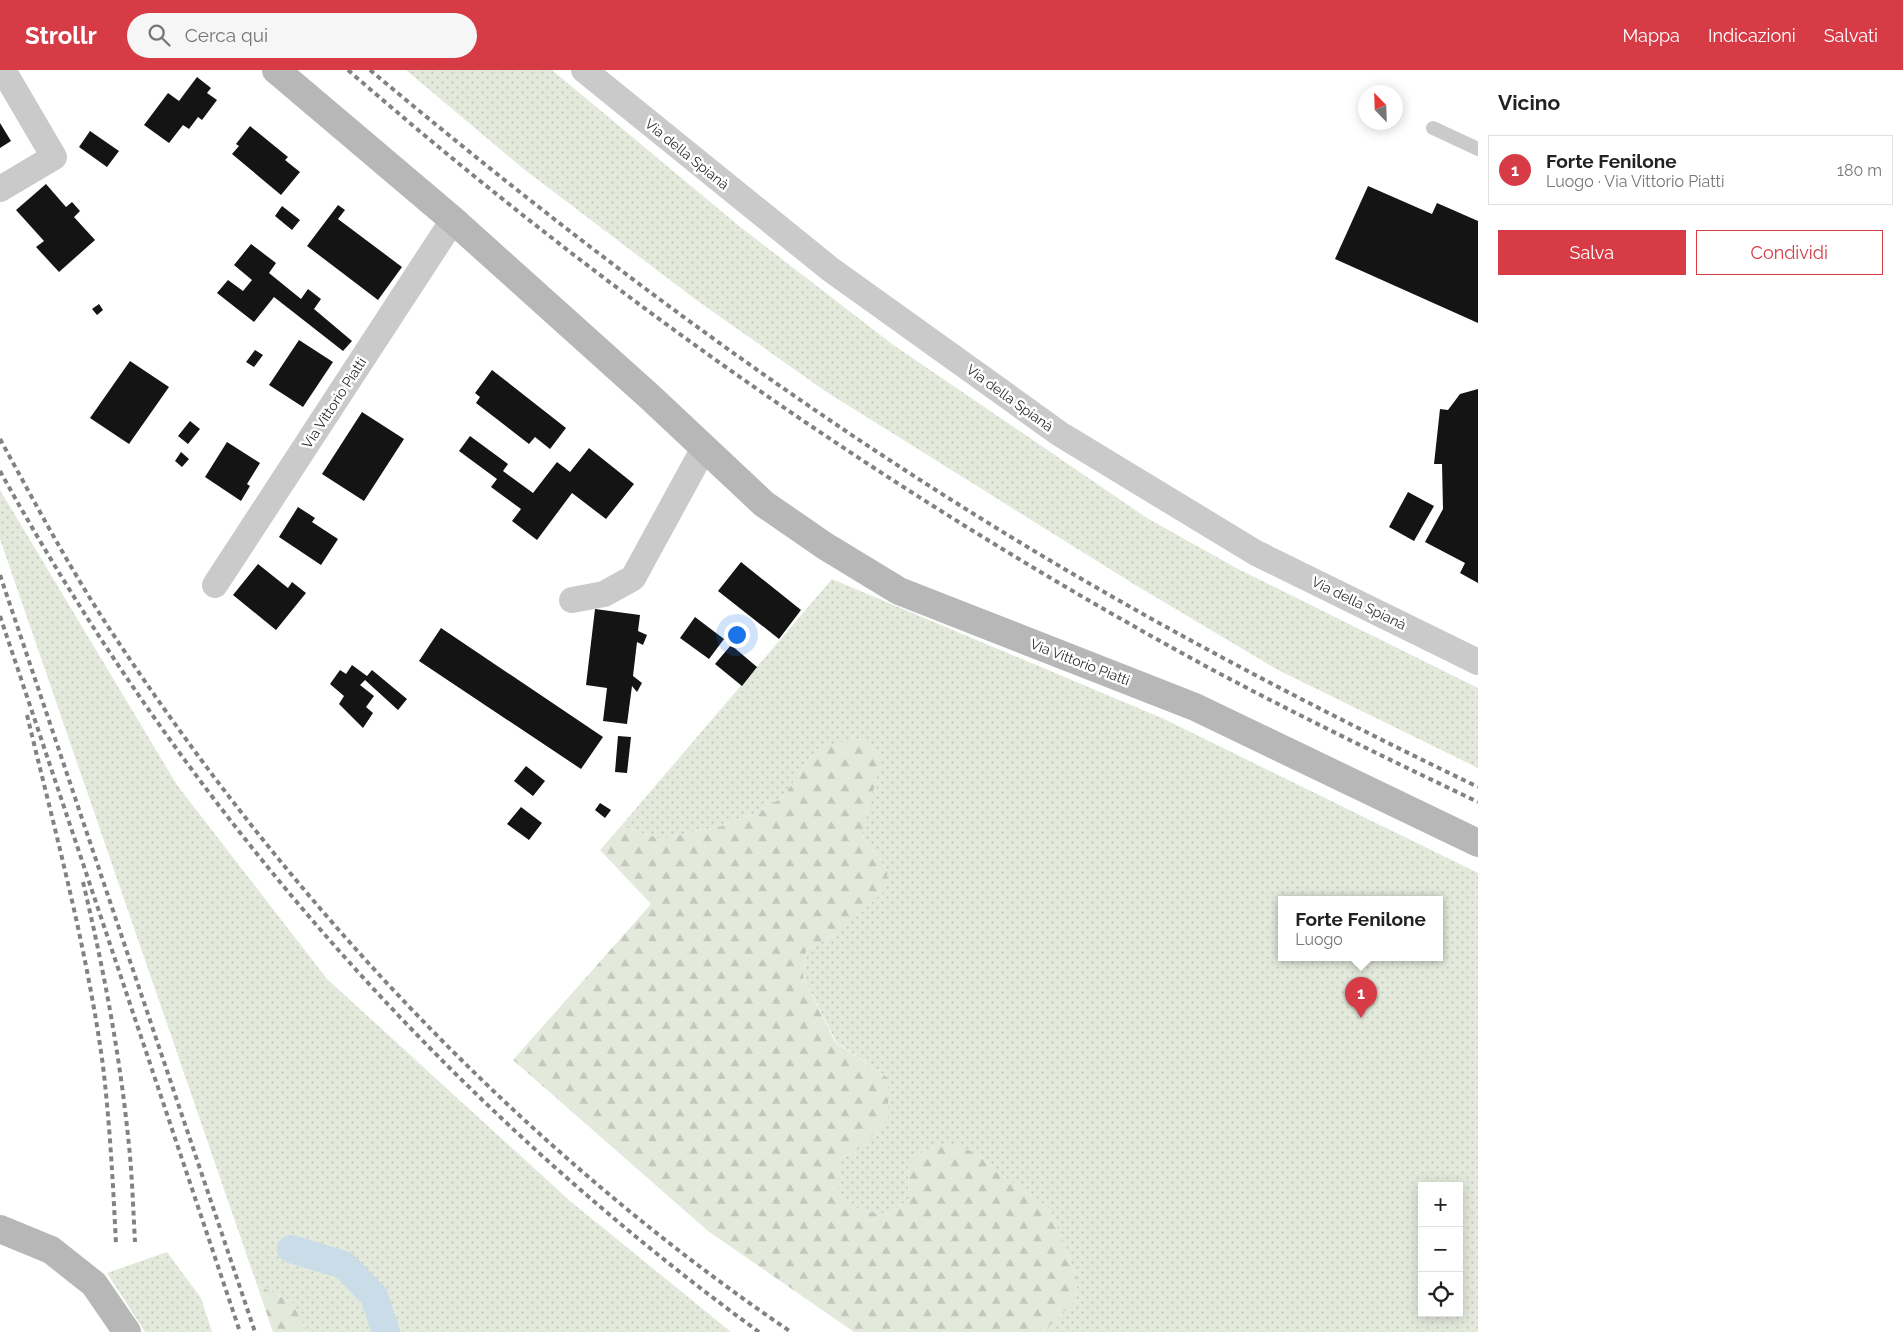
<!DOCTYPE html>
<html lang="it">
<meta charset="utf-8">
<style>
body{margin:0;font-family:Raleway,sans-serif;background:#f6f6f6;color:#222}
.controls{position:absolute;right:15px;bottom:15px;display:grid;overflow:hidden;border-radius:0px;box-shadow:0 2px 12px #0003}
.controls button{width:45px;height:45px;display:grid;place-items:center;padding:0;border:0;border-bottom:1px solid #e0e0e0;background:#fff;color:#222;font:25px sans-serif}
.compass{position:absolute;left:1358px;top:15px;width:45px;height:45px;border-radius:50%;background:#fff;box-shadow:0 2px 12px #0003;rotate:337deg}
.you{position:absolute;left:736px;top:564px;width:18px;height:18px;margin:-12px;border:4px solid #fff;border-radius:50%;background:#1a73e8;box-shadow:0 0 0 8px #1a73e833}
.badge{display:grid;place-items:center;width:32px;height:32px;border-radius:50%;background:#d73c46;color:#fff;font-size:16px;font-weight:700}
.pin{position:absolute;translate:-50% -41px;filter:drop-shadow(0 1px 2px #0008)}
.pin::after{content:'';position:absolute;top:26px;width:18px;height:15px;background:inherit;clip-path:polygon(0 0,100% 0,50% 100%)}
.popup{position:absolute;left:1278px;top:826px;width:165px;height:65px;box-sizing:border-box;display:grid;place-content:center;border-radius:0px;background:#fff;filter:drop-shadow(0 1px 4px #0005);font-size:16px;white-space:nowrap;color:#767676}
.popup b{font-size:19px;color:#222}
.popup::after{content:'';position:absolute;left:50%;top:100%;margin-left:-10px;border:10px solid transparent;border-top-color:#fff}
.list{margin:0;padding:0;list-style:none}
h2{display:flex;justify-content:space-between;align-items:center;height:65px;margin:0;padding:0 20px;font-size:21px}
h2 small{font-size:16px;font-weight:400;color:#767676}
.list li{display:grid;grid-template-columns:32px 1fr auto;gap:15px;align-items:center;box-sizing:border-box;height:70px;margin:0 10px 10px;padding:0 10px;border:1px solid #e0e0e0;border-radius:0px}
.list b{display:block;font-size:19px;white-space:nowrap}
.list p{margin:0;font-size:16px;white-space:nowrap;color:#767676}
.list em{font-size:16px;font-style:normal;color:#767676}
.actions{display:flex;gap:10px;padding:15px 20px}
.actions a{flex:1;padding:11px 0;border:1px solid #d73c46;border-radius:0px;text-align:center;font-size:18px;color:#d73c46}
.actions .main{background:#d73c46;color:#fff}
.icon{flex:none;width:28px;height:28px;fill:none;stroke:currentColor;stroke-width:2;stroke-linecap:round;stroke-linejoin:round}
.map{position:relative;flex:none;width:1478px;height:1262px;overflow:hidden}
header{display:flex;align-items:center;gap:30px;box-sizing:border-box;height:70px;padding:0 25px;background:#d73c46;color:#fff}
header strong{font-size:24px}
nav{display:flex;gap:28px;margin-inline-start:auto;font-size:18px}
.search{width:350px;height:45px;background:#f6f6f6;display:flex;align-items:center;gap:12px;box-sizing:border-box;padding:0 18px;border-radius:28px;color:#767676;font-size:19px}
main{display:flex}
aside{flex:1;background:#fff}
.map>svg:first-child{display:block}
.grass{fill:url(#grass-dots);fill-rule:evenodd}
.forest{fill:url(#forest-firs)}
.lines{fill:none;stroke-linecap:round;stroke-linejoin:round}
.canal{stroke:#c9dce8;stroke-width:28}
.building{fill:#141414}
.lane{stroke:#cacaca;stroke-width:14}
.street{stroke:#cacaca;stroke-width:26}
.secondary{stroke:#b7b7b7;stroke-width:28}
.rail{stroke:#828282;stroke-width:4;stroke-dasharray:5 4;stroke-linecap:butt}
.labels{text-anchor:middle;stroke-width:5;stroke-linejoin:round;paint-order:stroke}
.street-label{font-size:14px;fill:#2d2d2d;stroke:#fff}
</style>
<header>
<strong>Strollr</strong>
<div class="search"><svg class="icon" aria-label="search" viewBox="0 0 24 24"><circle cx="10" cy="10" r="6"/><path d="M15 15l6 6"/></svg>Cerca qui</div>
<nav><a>Mappa</a><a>Indicazioni</a><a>Salvati</a></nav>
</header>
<main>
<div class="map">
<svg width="1478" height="1262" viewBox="0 0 1478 1262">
<defs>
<pattern id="grass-dots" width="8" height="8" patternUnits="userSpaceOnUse" patternTransform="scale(1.25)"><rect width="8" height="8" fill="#e3e9db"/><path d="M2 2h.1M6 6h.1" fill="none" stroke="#c3c8bc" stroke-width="1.8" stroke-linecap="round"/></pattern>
<pattern id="forest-firs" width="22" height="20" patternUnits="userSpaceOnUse" patternTransform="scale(1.25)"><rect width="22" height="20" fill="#e3e9db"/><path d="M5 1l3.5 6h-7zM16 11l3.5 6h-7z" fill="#c3c8bc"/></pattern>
</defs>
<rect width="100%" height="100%" fill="#fff"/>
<path class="grass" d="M406,0H552L739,156L892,274L1147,448L1238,499L1478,618V698L1278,600L1137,516L825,321L695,229L525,100Z
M0,420L177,715L327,909L570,1131L731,1262H307L292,1232L257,1215L0,469Z
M832,509L1164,649L1478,803V1262H1043L1076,1230L1077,1208L1050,1139L998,1103L979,1085L908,1096L909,1129L889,1144L860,1141L837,1120L839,1088L856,1082L888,1008L836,972L803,907L806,880L839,863L888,801L862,766L866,742L815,682L783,727L760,741L722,756L661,769L621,756ZM1282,829H1440V887H1282ZM1422,1116H1459V1243H1422Z
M167,1182L201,1228L212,1262H145L107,1203Z"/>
<path class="forest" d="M866,669L882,686L862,766L888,801L884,821L839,863L806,880L803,907L835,972L888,1008V1050L855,1082L839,1088L838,1120L860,1141L889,1144L909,1129L908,1096L923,1081L940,1074L959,1076L979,1085L998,1103L1050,1139L1077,1208L1076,1230L1043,1262H854L708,1161L513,990L651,834L600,780L621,756L661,769L722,756L760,741L783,727L815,682L837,673Z
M257,1215L292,1232L307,1262H273Z"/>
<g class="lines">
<path class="canal" d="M291,1179L344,1195L374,1226L386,1262"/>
</g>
<path class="building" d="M197,7L211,18L207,23L217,30L202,50L198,47L189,59L183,55L169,73L144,55L168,23L179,31Z
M0,53L11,71L0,78Z
M250,56L288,87L285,90L300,102L281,125L232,84L239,76L236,74Z
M90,61L119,81L107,97L79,77Z
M46,114L66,137L72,132L80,141L74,147L95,170L59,202L36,177L44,171L16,140Z
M1368,116L1432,144L1437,133L1478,151V253L1335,189Z
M338,135L345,140L338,149L402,197L378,230L307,176Z
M282,136L300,150L292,160L275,146Z
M251,174L276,193L269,203L301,229L308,219L321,229L314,239L352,271L343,281L274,227L254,252L217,223L228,210L243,221L252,210L234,195Z
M99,234L103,240L97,245L92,239Z
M299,270L333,292L303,337L269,315Z
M255,280L263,285L254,297L246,292Z
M130,291L169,317L129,374L90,348Z
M492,300L566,358L550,379L535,367L529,374L476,333L480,327L475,323Z
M1478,319V513L1460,503L1465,493L1425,472L1443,439L1442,394H1434L1440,339L1448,340L1460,324Z
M362,342L404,369L364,431L322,404Z
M190,351L200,359L188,374L178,366Z
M470,366L508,394L503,401L533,423L557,392L570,402L589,378L634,414L606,449L572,423L537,470L512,451L521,439L491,417L497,409L459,381Z
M227,372L260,393L247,414L250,416L241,431L205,407Z
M181,382L189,389L182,397L175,391Z
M1408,422L1434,436L1414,471L1389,457Z
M298,437L315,448L312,452L338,469L321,495L279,467Z
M741,492L801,540L779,569L718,521Z
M258,494L288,518L292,512L306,523L276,560L233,525Z
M595,539L640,545L638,561L647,565L643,575L637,572L633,606L642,613L637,622L632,616L627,654L603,651L607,618L586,615Z
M695,547L724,569L709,589L680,568Z
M441,558L603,667L581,699L419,591Z
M731,575L757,597L742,616L715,594Z
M352,595L367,606L372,600L407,629L398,640L365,610L360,615L374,626L366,637L373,643L363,658L339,634L344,626L330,614L340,600L346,604Z
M618,666L631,667L627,703L615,702Z
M526,696L545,711L533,726L514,711Z
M600,733L611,740L605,748L595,740Z
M521,737L542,753L529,770L507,754Z"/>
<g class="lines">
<path class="lane" d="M1433,58L1478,79"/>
<path class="street" d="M584,0L830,199L1060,364L1256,483L1478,592
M0,119L54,87L3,0
M215,515L453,150
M572,530L604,524L633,508L704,378"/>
<path class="secondary" d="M276,0L453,150L650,327L764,434L825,476L899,521L1195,637L1478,773
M0,1159L51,1180L94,1214L127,1262"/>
<path class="rail" d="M348,0C612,230 903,432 1211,599C1299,646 1388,689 1478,732
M370,0C561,160 758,309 969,441C1133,544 1304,633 1478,717
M0,369C35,433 69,497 109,558C289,832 519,1077 791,1262
M0,401C187,740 446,1034 759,1262
M0,505L255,1262
M0,546L240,1262
M27,645C55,761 87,878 103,996C110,1055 113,1114 116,1174
M83,812C103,896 119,980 128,1066C132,1101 133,1136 135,1172"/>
</g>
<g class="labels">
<g class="street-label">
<text transform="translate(687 84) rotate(39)" y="5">Via della Spianà</text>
<text transform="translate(1010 328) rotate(36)" y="5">Via della Spianà</text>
<text transform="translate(334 333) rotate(-57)" y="5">Via Vittorio Piatti</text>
<text transform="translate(1359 533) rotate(26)" y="5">Via della Spianà</text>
<text transform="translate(1080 592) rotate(21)" y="5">Via Vittorio Piatti</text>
</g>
</g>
</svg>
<div class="controls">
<button>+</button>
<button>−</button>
<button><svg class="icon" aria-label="locate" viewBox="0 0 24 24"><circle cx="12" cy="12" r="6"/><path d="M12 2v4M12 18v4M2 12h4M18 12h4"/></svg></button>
</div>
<svg class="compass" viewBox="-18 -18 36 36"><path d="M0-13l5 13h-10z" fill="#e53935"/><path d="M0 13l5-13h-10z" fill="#767676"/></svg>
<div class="you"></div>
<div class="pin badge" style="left:1361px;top:948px">1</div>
<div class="popup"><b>Forte Fenilone</b>Luogo</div>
</div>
<aside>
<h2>Vicino<small></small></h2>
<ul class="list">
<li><span class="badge">1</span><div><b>Forte Fenilone</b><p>Luogo · Via Vittorio Piatti</p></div><em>180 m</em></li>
</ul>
<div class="actions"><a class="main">Salva</a><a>Condividi</a></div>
</aside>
</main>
